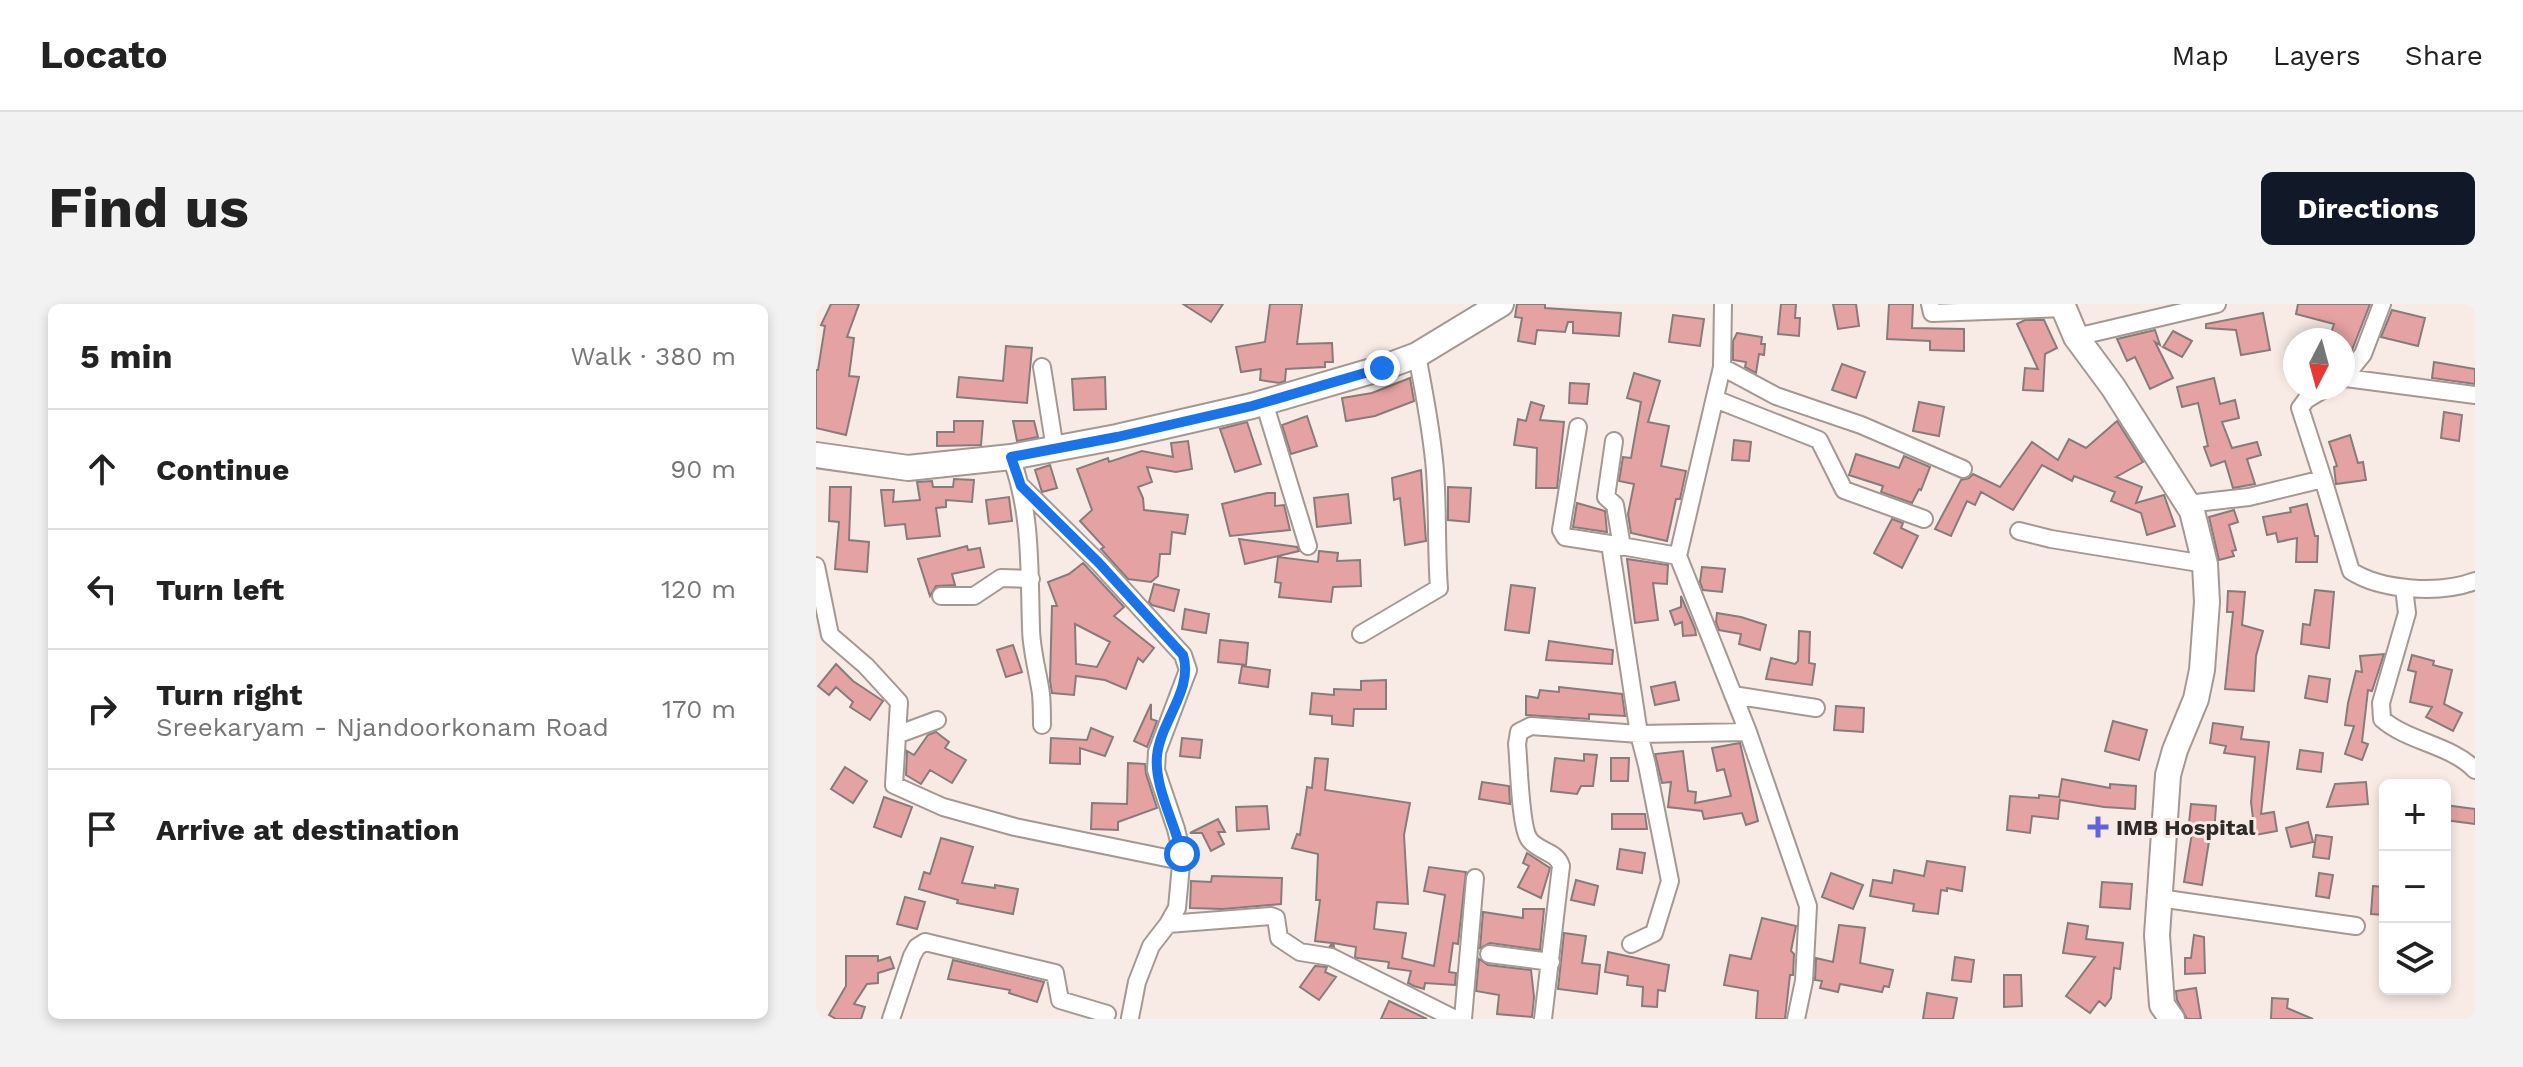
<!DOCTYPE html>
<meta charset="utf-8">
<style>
body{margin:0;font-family:"Work Sans",sans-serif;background:#f2f2f2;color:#222}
.controls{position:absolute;right:24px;bottom:24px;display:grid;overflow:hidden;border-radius:12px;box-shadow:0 4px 12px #0003}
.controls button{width:72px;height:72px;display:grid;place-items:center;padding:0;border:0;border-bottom:2px solid #e0e0e0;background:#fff;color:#222;font:40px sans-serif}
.compass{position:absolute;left:1467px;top:24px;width:72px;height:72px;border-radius:50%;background:#fff;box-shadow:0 4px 12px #0003;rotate:186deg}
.stop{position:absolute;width:24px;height:24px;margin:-18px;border:6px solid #1a73e8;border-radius:50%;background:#fff}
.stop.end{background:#1a73e8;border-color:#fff;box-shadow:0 2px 8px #0008}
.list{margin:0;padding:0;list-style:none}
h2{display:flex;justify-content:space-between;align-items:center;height:104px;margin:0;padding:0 32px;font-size:34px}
h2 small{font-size:26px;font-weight:400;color:#767676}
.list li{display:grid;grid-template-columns:52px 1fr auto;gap:24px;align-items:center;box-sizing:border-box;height:120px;padding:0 32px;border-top:2px solid #e0e0e0}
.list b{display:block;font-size:30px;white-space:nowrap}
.list p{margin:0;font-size:26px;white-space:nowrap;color:#767676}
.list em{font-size:26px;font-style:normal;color:#767676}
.icon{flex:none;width:44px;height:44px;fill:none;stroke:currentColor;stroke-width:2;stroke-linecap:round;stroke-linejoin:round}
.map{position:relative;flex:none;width:1659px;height:715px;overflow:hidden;border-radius:12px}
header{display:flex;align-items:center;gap:48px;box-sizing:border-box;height:112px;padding:0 40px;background:#fff;border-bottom:2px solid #e0e0e0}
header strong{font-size:38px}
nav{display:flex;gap:44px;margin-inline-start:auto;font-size:28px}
.intro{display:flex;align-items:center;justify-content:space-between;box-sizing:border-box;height:192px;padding:0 48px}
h1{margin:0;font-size:56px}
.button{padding:20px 36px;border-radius:12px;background:#111827;color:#fff;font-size:28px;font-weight:700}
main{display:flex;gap:48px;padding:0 48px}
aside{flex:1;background:#fff;border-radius:12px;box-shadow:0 4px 12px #0003}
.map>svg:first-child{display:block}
.building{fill:#e5a2a2;stroke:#887b7b;stroke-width:2;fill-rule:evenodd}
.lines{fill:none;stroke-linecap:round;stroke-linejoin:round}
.minor-casing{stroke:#a49893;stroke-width:20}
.secondary-casing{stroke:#a49893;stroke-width:28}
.minor{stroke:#fff;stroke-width:16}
.secondary{stroke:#fff;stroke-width:24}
.route{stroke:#1a73e8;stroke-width:10}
.poi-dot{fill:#6263db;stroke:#f8ebe6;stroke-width:3}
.labels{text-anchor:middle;stroke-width:6;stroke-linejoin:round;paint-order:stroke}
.poi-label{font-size:22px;font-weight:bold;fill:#2e2a28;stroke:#f8ebe6;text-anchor:start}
</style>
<header>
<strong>Locato</strong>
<nav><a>Map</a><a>Layers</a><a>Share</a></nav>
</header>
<div class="intro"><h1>Find us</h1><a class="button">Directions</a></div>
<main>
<aside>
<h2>5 min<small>Walk · 380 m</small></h2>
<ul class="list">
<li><svg class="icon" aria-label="ahead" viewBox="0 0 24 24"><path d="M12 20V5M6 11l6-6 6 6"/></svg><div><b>Continue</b></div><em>90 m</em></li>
<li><svg class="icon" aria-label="left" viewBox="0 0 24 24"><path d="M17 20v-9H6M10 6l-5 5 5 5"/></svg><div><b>Turn left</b></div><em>120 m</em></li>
<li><svg class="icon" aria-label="right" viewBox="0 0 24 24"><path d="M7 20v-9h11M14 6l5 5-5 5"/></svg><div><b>Turn right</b><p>Sreekaryam - Njandoorkonam Road</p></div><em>170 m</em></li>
<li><svg class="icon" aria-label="arrive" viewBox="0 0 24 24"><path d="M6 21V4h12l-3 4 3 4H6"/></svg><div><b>Arrive at destination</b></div></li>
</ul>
</aside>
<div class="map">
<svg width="1659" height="715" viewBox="0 0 1659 715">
<rect width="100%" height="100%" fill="#f8ebe6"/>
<path class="building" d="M15,0H43L31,33L38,34L33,72L43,73L30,131L0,124V66H2L9,22L5,21Z
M367,0H407L395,18Z
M454,0H486L481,40L516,39L517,58H509V63L470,65L469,77L463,79L444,76L445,65L425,68L420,43L449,38Z
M701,0H729V4L805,9L803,32L757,29V18H752L749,28L721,26L719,40L702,37L706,14L699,13Z
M965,0H980L979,14H984L983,32L962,30Z
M1017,0H1040L1043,22L1022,25Z
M1073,0H1097L1096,24L1148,25V47L1114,46V37L1071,35Z
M1482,0H1554L1536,46L1527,43V36H1513L1518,20L1480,10Z
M1576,6L1609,14L1602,42L1565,33Z
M1447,9L1454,46L1425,51L1420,26L1390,24V20Z
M857,11L888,15L884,42L853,38Z
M1209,16H1228L1241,44L1229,50L1227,87L1207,86L1209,64L1222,65L1201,20Z
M1339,26L1344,41L1339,38L1357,74L1334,85L1319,53L1311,57L1301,35Z
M1357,27L1376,37L1366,53L1347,43Z
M921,29L946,33L945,40H949L948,51L943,50L940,69L929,63L930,58L917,56V37Z
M190,42L216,44L211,99L141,93L143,73L187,77Z
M1618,58L1659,65V80L1616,74Z
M1026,60L1049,68L1040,94L1016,86Z
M818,69L844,77L832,118L853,122L845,162L870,167L864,195H860L851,237L815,229L812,210L818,180L803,177L807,153L815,154L825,98L811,94Z
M289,73L290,105L258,106L256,75Z
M594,74L598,97L559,112L530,117L526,94L556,89Z
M1398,74L1404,100L1419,96L1423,114L1406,118L1416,144L1441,138L1445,151L1431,155L1439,180L1417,184L1409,157L1395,162L1388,143L1392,142L1382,99L1366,103L1361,83Z
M754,79L773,80L771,100L753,99Z
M715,98L728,102L724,116L748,118L741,184H720L721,144L698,141L702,115L710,117Z
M1103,98L1128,103L1123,132L1097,127Z
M1628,108L1646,111L1643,137L1625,134Z
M491,112L501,142L475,150L466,121Z
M138,117H167L165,141L121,142V128H138Z
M197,117H218L222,133L201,137Z
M1301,117L1327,158L1300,173L1326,183L1320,199L1348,191L1359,222L1331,231L1325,209L1295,197L1299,188L1258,172L1256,177L1226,161L1197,206L1165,188L1159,201L1151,197L1135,232L1119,225L1145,176L1153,174L1157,170L1184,183L1216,138L1242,156L1253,135L1270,144Z
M431,118L445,160L419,168L404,125Z
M1534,131L1542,159L1547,158L1550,176L1520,180L1518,163L1521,162L1513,138Z
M918,136L935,138L933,157L916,156Z
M372,137L376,165L360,168L331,163L336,178L322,183L327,194L328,206L372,211L369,230L356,228L354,250H344L342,272L335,278L312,275L285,245L288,243L264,217L276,206L261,165L292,154L293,158L326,147L357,153L355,139Z
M1040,150L1083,164L1088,152L1114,163L1105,186L1103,185L1096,199L1065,188L1067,182L1033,171Z
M234,161L241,184L226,188L219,166Z
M605,166L610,237L589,241L584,194L578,196L576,174Z
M138,175L158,176L156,198L130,196V203L120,204L124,232L91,235L89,220L69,222L65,186H78L77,198L104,196L101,178L116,177L117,183H137Z
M14,183H35L33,236L53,238L51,268L19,265L23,218L13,217Z
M632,183L655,184L653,218L632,216Z
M451,189H459V202L468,201L474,226L414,232L406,200Z
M532,190L535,219L501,223L498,194Z
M193,193L196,217L173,220L170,196Z
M761,199L789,207L791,228L757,223Z
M1491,200L1499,232H1502L1501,258H1480L1481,234L1462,238L1460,229L1451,231L1447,213L1475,208L1474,204Z
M1418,206L1422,218L1413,221L1420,246L1416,247L1418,252L1403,256L1393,213Z
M1076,215L1087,219L1085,224L1102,232L1086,264L1058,249Z
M423,235L481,243L483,247L429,260Z
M151,242L152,246L164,244L168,263L136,270L139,281L120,282L114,292L102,255Z
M503,247L522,249L521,257L544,256L545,282L517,283L515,298L463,293L465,279L459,278L462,253L502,258Z
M811,255L852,261L851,280L837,279L842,316L819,319Z
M267,259L308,303L298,312L338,344L327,358L322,354L310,385L289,376L260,372L258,391L236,389L234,377L236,302H241L232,278L253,270ZM259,320L294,338L281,363L260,360Z
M886,263L909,265L906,288L887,286L884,278Z
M338,280L363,286L358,307L336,301L333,298Z
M695,281L719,284L713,329L689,326Z
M1499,286L1518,288L1513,344L1485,340L1487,320L1494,321Z
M1412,287L1429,288L1426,321L1447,327L1440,352L1438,387L1409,385L1417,308H1411Z
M865,292L879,325L880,331L867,332L866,318L859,321L854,307L865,303Z
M369,305L393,310L390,329L366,325Z
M901,309L925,313L950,321L944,346L923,340L925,330L903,326L900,318Z
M983,327L994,328L993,359L999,360L996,381L950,375L955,354L979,360L982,357Z
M404,336L432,339L430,361L402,358Z
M733,337L797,346L796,360L730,356Z
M197,341L206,368L190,373L181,346Z
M1568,350L1556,387L1552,386L1546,438L1552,440L1546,456L1529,450L1538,422L1529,421L1532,399L1540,367L1546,368L1544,352Z
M1596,351L1618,357L1617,361L1636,366L1628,400L1646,409L1637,427L1610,413L1616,403L1594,398L1600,368L1592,366Z
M20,360L37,377L67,397L54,416L34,403L37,398L20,383L13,391L2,382Z
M426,362L454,366L452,383L423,379Z
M1493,372L1514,375L1511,398L1489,394Z
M570,376V405H538L537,422L516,420V412L494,410L496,389L518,391V385L545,386V377Z
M859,378L863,396L839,401L835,383Z
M743,383L806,390L809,412L773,410V415L710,411V392L722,394L724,386L743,388Z
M335,400V415L341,417L331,443L318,437Z
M1020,402L1048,404L1047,428L1018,426Z
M1297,417L1331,426L1323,456L1289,447Z
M1397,419L1427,423L1425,435L1453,438L1445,510L1458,508L1461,527L1439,531L1435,498L1439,453L1408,449L1410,442L1394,439Z
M275,424L297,433L289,452L264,444V460L234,459L235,434L271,436Z
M120,428L133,438L129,444L150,456L136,479L114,466L105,480L90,471L91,447L98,451L112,431Z
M366,434L386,436L384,454L364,452Z
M924,439L942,517L930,521L926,509L888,515L886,507L852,503L855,478L846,479L839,450L867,447L872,487L880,488L879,499L915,492L908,465L901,467L896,444Z
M1484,446L1507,449L1505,468L1481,465Z
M768,450L781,451L777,482H765L761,490L735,487L739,454L768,457Z
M499,454L512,455L509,486L594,499L588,531L592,600L561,598L558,625L590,629L586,654L618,662L629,591L608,587L613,563L650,568L642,640L637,639L633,668L640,669L639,681L609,679L608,685L598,682L592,679L595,667L572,664L573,658L541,654L539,653L540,643L517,639L518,643L514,642L516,639L499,637L504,596H500L502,550L476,544L481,530L484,531L491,483L496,484Z
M795,454H813L812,477H795Z
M312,459L329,460L330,470L341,504L302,518V526L275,525L276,499L311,500Z
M29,463L51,477L37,499L15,485Z
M1246,475L1294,484V480L1320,482L1319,505L1288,503L1244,496L1242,515L1216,512L1214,529L1191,526L1194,492L1223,494V491L1243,493Z
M666,478L693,482L694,500L663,495Z
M1550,478L1552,500L1511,503L1519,480Z
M68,493L96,503L85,533L58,523Z
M1375,500L1400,502L1398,531H1394L1386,581L1368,578L1376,529H1372Z
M1629,501L1659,505V520L1629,516Z
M451,502L453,525L421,527L420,503Z
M796,510H829L831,525H796Z
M402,515L409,528H402L408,540L395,547L386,529H374Z
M1492,518L1497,538L1475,543L1470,524Z
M1500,531L1516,533L1513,555L1497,553Z
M125,534L157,543L146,579L179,584V581L202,585L197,610L141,599L142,596L103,585L108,568L114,570Z
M804,545L829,549L826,569L801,565Z
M711,549L734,564L725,594L702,583L713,562L707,559Z
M1111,557L1149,563L1146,587L1131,584V587L1125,586L1122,610L1097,607L1098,600L1054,592L1057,576L1076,579L1078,566L1108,572Z
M1015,569L1047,581L1037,605L1006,593Z
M1503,569L1517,571L1513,594L1500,592Z
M396,572L466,574L465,600L407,605L374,604L375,577L395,578Z
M760,576L782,582L778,601L755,596Z
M1286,578L1316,580L1314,605L1284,603Z
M1557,582L1569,583V611L1555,610Z
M89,593L109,598L101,625L81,620Z
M707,605H728L724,646L674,639L664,644L667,608L707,614Z
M946,614L980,622L975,647L978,650L977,671H974L969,715H940L942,687L908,681L914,651L935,655Z
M1252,619L1272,622L1270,635L1307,639L1304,665L1298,664L1295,694L1289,702L1283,697L1274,709L1250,692L1279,653L1247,649Z
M1023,621L1049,624L1044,659L1077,666L1073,683L1068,682L1066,688L1024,680L1022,688L1004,684L1006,677L999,676L1000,654L1017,658Z
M748,629L770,632L766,659L784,661L781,690L742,685Z
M1378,631L1388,633L1389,669L1369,670V654H1375Z
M792,648L853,661L849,687L842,686L841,703L826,702L827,683L811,681L812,672L789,668Z
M30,652H62V657L74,653L78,664L62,669V679L51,680L38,700L49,703L45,715H20L13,711L30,682Z
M1139,653L1158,656L1155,678L1136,676Z
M663,655L672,661L715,666L718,693L716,713L681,710L683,691L660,687Z
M137,656L228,678L221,698L193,689L194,686L132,675Z
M499,662L511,663L509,668L520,673L503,696L484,683Z
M1188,671H1205L1206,702L1188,703Z
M1380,684L1385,715H1371L1361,696L1360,687Z
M1111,689L1141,694L1137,715H1107Z
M1456,694L1472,695L1471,704L1497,715H1455Z
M573,697L611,715H565Z"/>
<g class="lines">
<defs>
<path id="minor" d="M1114,0L1116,9L1248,4
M1260,33L1401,0
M226,63L239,145
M906,63L960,92L1045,121L1147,165
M1530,74L1659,91
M1527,75L1547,50L1566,0
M899,95L1003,136L1028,186L1108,215
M448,98L492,242
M762,123L745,226L749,233L794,240
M798,137L790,193L799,201L806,243
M195,153C216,210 213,264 215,323C215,346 222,368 225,390C226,400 226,411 226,421
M1507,175L1484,104L1490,96L1510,84
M205,182L283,259L367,351L372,366L341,448L340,466L360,525L366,550L361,604L352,620L335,642L321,678L314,714
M1371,200L1433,193L1507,175L1535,267C1566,287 1625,290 1659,277
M1203,227L1235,235L1389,260
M862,252L932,428L992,602L988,677L980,715
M0,262L14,331L50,362L83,398L78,481L127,503L199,523L365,557
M1588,284L1591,309L1565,399L1566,415C1592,438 1636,441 1659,466
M125,292H158L185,274L215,275
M545,330L623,284C620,245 622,206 619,167C616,127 608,89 601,51
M917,391L1000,404
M83,430L121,416
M1343,594L1540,622
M352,620L455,612L460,614L463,634L484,648L515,653L639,715
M815,640L838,629L854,577L831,461L823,430L932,428
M673,650L735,658
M75,715L96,652L101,643L109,638L239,669L244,696L291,710
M647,715L659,574
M727,715L745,562C741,547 722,548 713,535C704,522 703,459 701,440L703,428L715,422L823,430L794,240L862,252L906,63L907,0"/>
<path id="secondary" d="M1246,0L1260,33L1297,83L1376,207L1389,260L1391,298L1386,366L1380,395L1359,446L1352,471L1341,631L1346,701L1356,715
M0,151L92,164L195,153L301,133L436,102L566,64L601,51L685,0"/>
</defs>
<use href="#minor" class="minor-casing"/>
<use href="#secondary" class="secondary-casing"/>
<use href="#minor" class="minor"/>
<use href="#secondary" class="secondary"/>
</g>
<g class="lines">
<path class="route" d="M366,550C359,520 338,482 341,452C344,418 378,385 367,351L283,259L205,182L195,153L301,133L436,102L566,64"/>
</g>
<path class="poi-dot" d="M1278 511h8v8h8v8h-8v8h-8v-8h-8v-8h8z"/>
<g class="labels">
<g class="poi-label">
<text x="1300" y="531">IMB Hospital</text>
</g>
</g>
</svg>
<div class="controls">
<button>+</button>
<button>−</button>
<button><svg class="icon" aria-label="layers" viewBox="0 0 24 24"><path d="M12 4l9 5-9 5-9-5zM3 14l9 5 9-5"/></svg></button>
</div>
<svg class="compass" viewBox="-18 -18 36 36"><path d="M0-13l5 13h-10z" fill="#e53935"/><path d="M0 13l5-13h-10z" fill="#767676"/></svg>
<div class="stop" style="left:366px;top:550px"></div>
<div class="stop end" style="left:566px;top:64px"></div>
</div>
</main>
